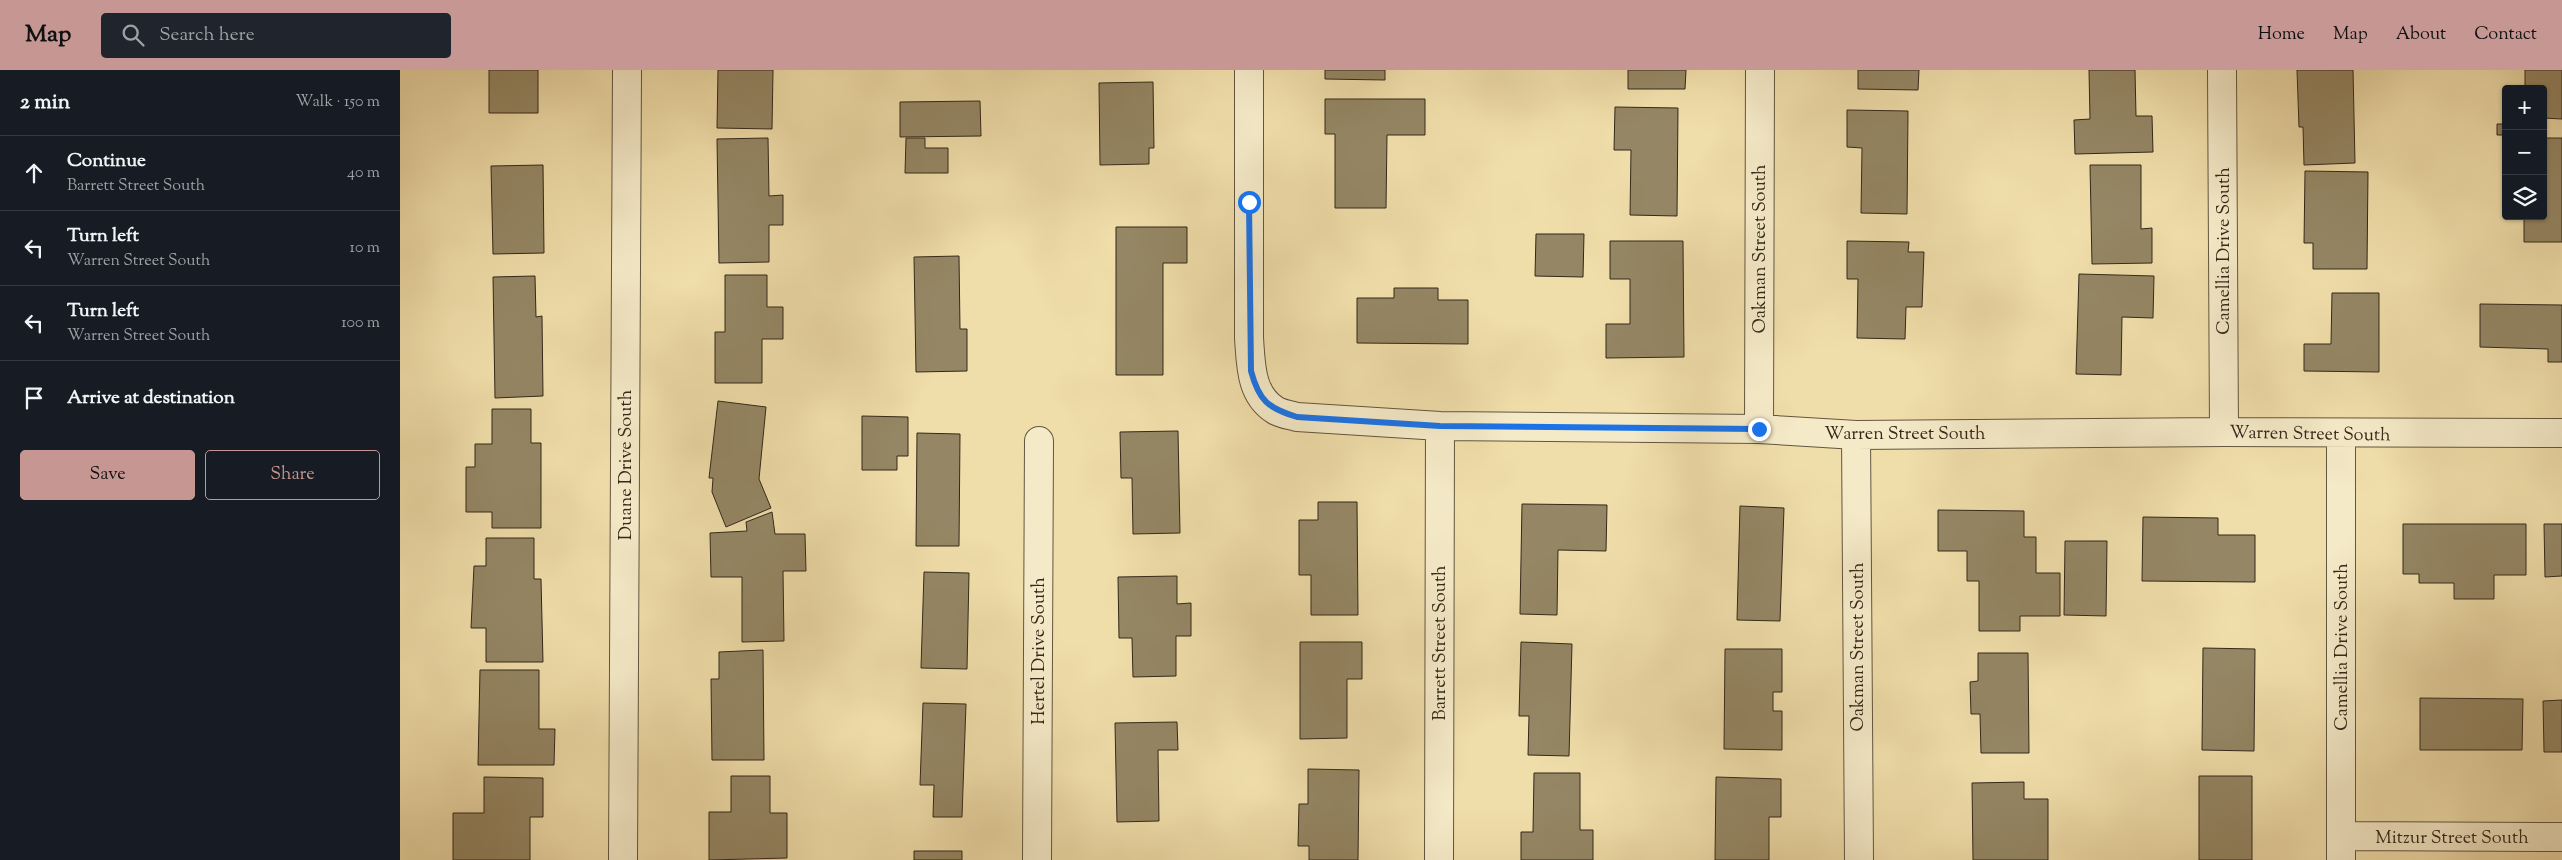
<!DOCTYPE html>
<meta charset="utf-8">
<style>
body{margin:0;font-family:"Sorts Mill Goudy",serif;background:#20242c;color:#f1f3f6}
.controls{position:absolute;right:15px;top:15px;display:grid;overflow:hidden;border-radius:5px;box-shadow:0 1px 4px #0004}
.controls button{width:45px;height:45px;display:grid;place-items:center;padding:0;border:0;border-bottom:1px solid #363941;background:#171b24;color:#f1f3f6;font:25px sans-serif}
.stop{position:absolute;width:15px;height:15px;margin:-11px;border:4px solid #1a73e8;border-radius:50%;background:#fff}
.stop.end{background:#1a73e8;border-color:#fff;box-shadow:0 1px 5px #0008}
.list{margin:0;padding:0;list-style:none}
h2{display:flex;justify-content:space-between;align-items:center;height:65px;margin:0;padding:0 20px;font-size:21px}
h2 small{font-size:16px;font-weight:400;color:#9ea1a6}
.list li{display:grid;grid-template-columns:32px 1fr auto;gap:15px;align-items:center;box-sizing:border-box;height:75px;padding:0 20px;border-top:1px solid #363941}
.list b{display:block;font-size:19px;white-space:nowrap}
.list p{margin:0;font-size:16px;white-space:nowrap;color:#9ea1a6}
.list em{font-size:16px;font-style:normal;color:#9ea1a6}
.actions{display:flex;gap:10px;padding:15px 20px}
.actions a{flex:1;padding:11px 0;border:1px solid #c59692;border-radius:5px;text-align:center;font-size:18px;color:#c59692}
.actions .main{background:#c59692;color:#111}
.icon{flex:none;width:28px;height:28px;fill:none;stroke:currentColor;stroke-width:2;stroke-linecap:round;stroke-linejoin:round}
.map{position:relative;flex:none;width:2162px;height:790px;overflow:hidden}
header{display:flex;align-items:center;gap:30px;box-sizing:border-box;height:70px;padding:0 25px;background:#c59692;color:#111}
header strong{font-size:24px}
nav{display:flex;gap:28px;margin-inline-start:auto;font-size:18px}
.search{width:350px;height:45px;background:#20242c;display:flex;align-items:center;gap:12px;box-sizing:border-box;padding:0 18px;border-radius:5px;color:#9ea1a6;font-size:19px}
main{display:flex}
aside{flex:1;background:#171b24}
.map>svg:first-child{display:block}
.building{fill:#958765;stroke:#33281a}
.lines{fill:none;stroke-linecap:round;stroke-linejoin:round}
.street-casing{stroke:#62563e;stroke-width:30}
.street{stroke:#f5eac8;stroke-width:28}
.route{stroke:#1a73e8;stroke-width:6}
.labels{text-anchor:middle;stroke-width:4.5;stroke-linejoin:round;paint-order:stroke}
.street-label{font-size:18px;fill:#33281a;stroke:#f5eac8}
</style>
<header>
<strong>Map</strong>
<div class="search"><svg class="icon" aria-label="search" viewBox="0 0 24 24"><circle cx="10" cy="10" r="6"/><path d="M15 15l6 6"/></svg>Search here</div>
<nav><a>Home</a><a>Map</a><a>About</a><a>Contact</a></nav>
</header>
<main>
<aside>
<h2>2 min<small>Walk · 150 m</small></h2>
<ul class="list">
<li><svg class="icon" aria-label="ahead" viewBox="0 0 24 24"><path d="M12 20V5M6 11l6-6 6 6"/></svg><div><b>Continue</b><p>Barrett Street South</p></div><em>40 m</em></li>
<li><svg class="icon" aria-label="left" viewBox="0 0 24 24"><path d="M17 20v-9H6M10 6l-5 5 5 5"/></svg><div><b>Turn left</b><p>Warren Street South</p></div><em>10 m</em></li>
<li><svg class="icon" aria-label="left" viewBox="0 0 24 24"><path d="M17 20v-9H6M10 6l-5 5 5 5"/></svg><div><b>Turn left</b><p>Warren Street South</p></div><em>100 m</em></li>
<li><svg class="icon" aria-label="arrive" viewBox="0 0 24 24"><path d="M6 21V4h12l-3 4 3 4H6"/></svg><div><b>Arrive at destination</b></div></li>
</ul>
<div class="actions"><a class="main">Save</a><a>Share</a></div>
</aside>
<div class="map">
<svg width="2162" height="790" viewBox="0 0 2162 790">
<rect width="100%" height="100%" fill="#f0deaa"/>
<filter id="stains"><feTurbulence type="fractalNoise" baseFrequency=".004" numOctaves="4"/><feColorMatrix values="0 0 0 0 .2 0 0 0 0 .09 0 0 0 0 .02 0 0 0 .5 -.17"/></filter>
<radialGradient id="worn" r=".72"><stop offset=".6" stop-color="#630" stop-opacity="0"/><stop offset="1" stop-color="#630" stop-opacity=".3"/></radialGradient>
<path class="building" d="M89,0H138V43H89Z
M318,0H373L372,59L317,58Z
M925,0H985V10L925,9Z
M1228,0H1286L1285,19H1228Z
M1458,0H1519L1518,20L1458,19Z
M1689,0H1735L1736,46H1752L1753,82L1675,84L1674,50L1690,49Z
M1897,0H1953L1955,93L1904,95L1903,57H1899Z
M2125,0H2162V49L2143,48V19H2125Z
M753,12L754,78H749V94L700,95L699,13Z
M925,29H1025V65H987L986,138H935V64H925Z
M580,31L581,66L500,67V32Z
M1215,37L1278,38L1277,146L1230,145L1231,80H1214Z
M1447,40L1508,41L1507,144L1461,143L1462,78L1447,77Z
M2097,54H2106V65H2097Z
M368,68L369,126L383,125V155H369V192L319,193L317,69Z
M506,68H525V78H548V103H505Z
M2143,68H2162V172H2124V146H2143Z
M143,95L144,183L93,184L91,96Z
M1690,95H1741V159L1752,158V193L1692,194Z
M1905,101L1968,102L1967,199H1913V173H1904Z
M716,157H787V193H763V305H716Z
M1136,164H1184L1183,207L1135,206Z
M1210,171H1283L1284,287L1206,288V254H1230V209H1210Z
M1447,171L1509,172L1508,182H1524L1522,237H1506L1505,269L1457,268L1458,209H1447Z
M559,186L560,259H567V301L516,302L514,187Z
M1679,204L1754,206L1753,248L1722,247L1721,305L1676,304Z
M325,205H367V237H383V269H362V313H315V262H325Z
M135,206L136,247L142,246L143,326L95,328L93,207Z
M994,218H1038V230H1068V274L957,273V228H994Z
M1932,223H1979V302L1904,301V274H1931Z
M2080,234L2162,235V292H2148V279L2080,277Z
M318,331L366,337L359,409L371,438L326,457L312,422L313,408H309Z
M92,339H131V373H141V458H92V442H66V397H75V374H92Z
M462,346L508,347V386H497V400H462Z
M778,361L780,463L733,464L732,408H721L720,362Z
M517,363L560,364L559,476H516Z
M918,432H957L958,545H911V505H899V450H918Z
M1122,434L1207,435L1206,481L1158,480L1157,545L1120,544Z
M1340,436L1384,438L1380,551L1337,550Z
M1538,440L1624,441V467H1636V503H1660V546H1620V561H1579V511H1567V481H1538Z
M372,442L375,464H405L406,501H383L384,571L342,572V507H311L310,463L347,461L346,452Z
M1743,447L1818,448V465H1855V512L1742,511Z
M2003,454H2126V505H2094V529H2054V513H2019V504H2003Z
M2144,454H2162V506L2145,507Z
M86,468H134V509H141L143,592H86V558H71L74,496H86Z
M1665,471H1707L1706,546L1664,545Z
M524,502L569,503L567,599L521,598Z
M777,506V534L791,533V566H776V606L733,607L732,568H719L718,507Z
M900,572H962V609H947V668L900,669Z
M1121,572L1172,574L1169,686L1128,685L1129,646H1119Z
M1803,578L1855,579L1854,681L1802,680Z
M1325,579H1382V622H1373V641H1382V680L1324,679Z
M363,580L364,690H312L311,609H319V582Z
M1578,583H1628L1629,683H1581L1580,644H1571L1570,612L1578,611Z
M80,600H139V659H155L154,695H78Z
M2020,628L2123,629L2122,680H2020Z
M2162,630V682H2144L2143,631Z
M523,633L566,634L562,747H533L534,715H520Z
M777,652L778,680H758L759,751L717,752L715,653Z
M908,699L959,700L958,790H909V776H898L899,734H908Z
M1134,703H1180V760H1193V790H1121V762H1133Z
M331,706H370V743H387V788L309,790V742H331Z
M1799,706H1852V790H1799Z
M84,707L143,708V747H130V790H53V743H84Z
M1316,707L1381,709V747H1369V790H1315Z
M1624,712V729H1648V790H1573L1572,713Z
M514,781H562V790H514Z"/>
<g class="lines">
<defs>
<path id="street" d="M849,0V268C851,294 850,324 875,340C881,344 890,345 897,347L1040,356L1359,359L1456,365L1824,362L2162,363
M1822,0L1824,362
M1359,359L1360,0
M1941,364V790
M1456,365L1459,790
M1941,766L2162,767
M223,790L227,0
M637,790L639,371
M1039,790L1040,356"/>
</defs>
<use href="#street" class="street-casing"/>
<use href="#street" class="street"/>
</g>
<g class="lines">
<path class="route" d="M849,132L851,301C859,331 868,338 897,347L1040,356L1359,359"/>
</g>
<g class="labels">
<g class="street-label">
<text transform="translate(1359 179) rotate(-90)" y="6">Oakman Street South</text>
<text transform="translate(1823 181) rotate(-90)" y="6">Camellia Drive South</text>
<text x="1505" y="369">Warren Street South</text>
<text transform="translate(1910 363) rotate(1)" y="6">Warren Street South</text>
<text transform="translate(225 395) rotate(-90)" y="6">Duane Drive South</text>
<text transform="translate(1039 573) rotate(-90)" y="6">Barrett Street South</text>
<text transform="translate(1457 577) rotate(-90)" y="6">Oakman Street South</text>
<text transform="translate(1941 577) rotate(-90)" y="6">Camellia Drive South</text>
<text transform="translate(638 581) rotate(-90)" y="6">Hertel Drive South</text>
<text x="2052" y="773">Mitzur Street South</text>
</g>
</g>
<rect width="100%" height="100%" filter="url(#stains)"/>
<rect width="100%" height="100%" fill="url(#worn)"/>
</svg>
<div class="controls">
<button>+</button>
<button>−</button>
<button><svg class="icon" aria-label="layers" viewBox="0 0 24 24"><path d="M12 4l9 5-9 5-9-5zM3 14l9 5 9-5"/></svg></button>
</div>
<div class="stop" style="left:849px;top:132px"></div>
<div class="stop end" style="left:1359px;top:359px"></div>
</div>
</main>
